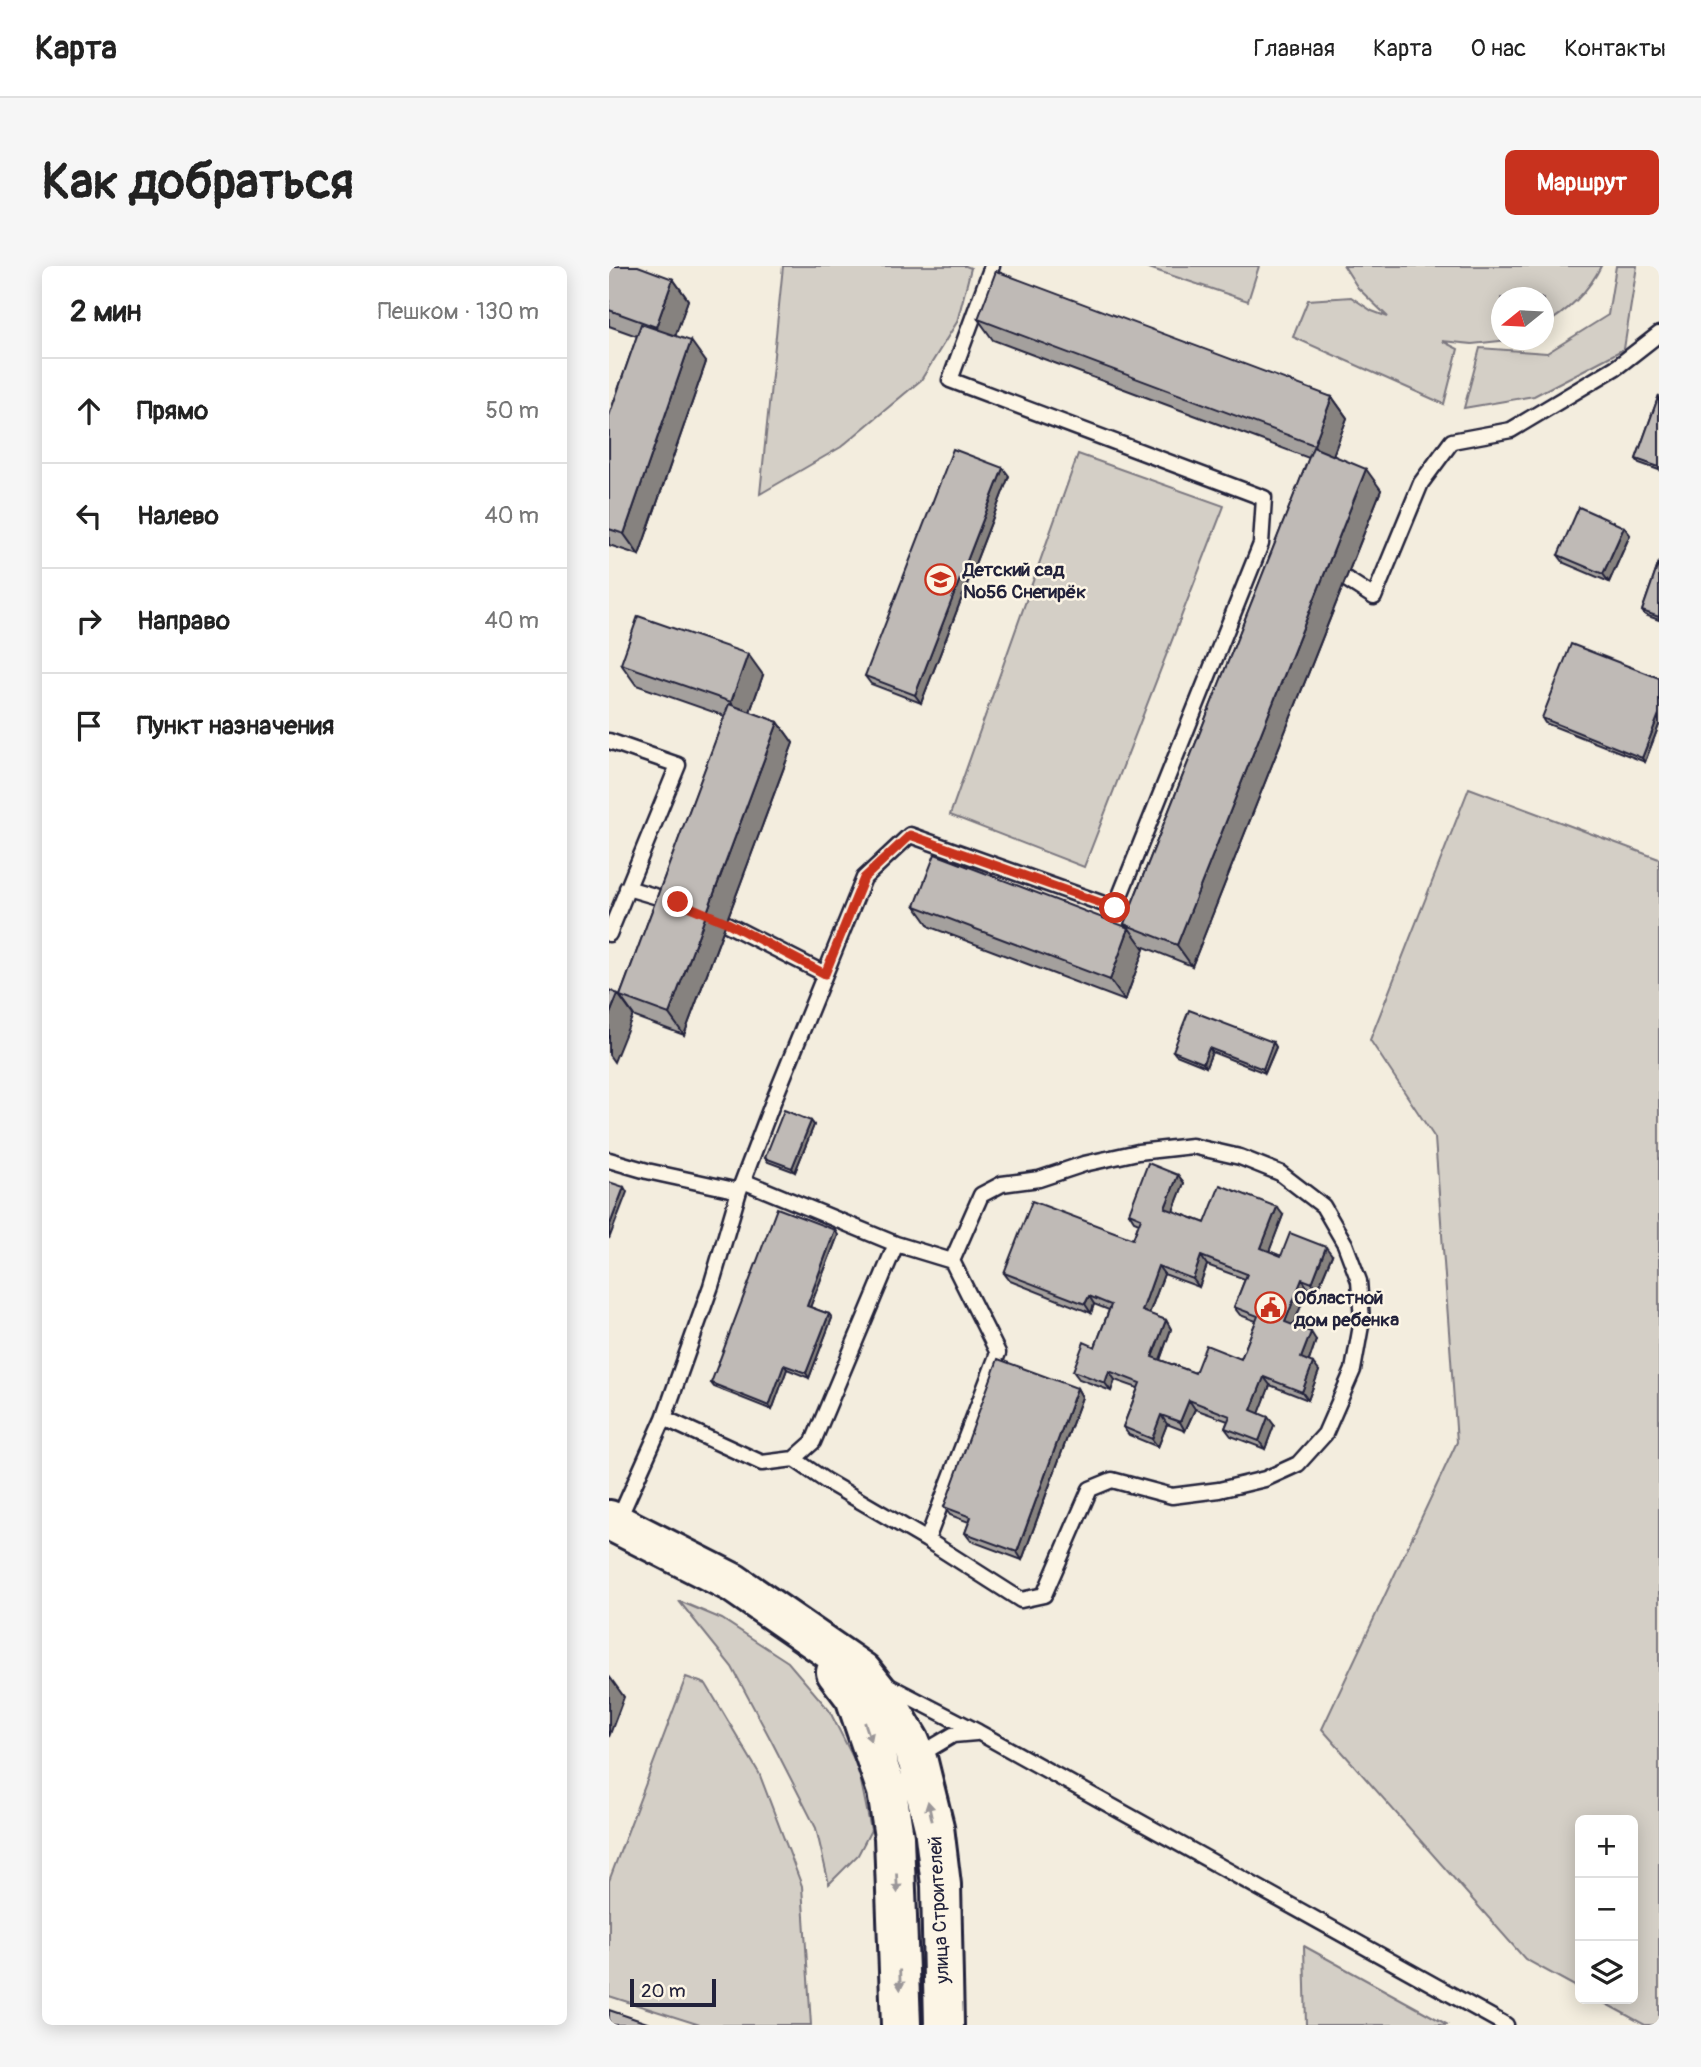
<!DOCTYPE html>
<html lang="ru">
<meta charset="utf-8">
<style>
body{margin:0;font-family:Pangolin,sans-serif;background:#f6f6f6;color:#222}
.controls{position:absolute;right:21px;bottom:21px;display:grid;overflow:hidden;border-radius:10px;box-shadow:0 4px 18px #0003}
.controls button{width:63px;height:63px;display:grid;place-items:center;padding:0;border:0;border-bottom:2px solid #e0e0e0;background:#fff;color:#222;font:35px sans-serif}
.compass{position:absolute;left:882px;top:21px;width:63px;height:63px;border-radius:50%;background:#fff;box-shadow:0 4px 18px #0003;rotate:252deg}
.scale{position:absolute;left:21px;bottom:18px;width:86px;box-sizing:border-box;padding-left:7px;border:4px solid #22223b;border-top:0;font-size:19px;line-height:24px;white-space:nowrap;color:#22223b;-webkit-text-stroke:5px #fcf5e5;paint-order:stroke}
.stop{position:absolute;width:21px;height:21px;margin:-16px;border:5px solid #c8321e;border-radius:50%;background:#fff}
.stop.end{background:#c8321e;border-color:#fff;box-shadow:0 2px 7px #0008}
.list{margin:0;padding:0;list-style:none}
h2{display:flex;justify-content:space-between;align-items:center;height:91px;margin:0;padding:0 28px;font-size:30px}
h2 small{font-size:23px;font-weight:400;color:#767676}
.list li{display:grid;grid-template-columns:46px 1fr auto;gap:21px;align-items:center;box-sizing:border-box;height:105px;padding:0 28px;border-top:2px solid #e0e0e0}
.list b{display:block;font-size:26px;white-space:nowrap}
.list em{font-size:23px;font-style:normal;color:#767676}
.icon{flex:none;width:38px;height:38px;fill:none;stroke:currentColor;stroke-width:2;stroke-linecap:round;stroke-linejoin:round}
.map{position:relative;flex:none;width:1050px;height:1759px;overflow:hidden;border-radius:10px}
header{display:flex;align-items:center;gap:42px;box-sizing:border-box;height:98px;padding:0 35px;background:#fff;border-bottom:2px solid #e0e0e0}
header strong{font-size:33px}
nav{display:flex;gap:38px;margin-inline-start:auto;font-size:24px}
.intro{display:flex;align-items:center;justify-content:space-between;box-sizing:border-box;height:168px;padding:0 42px}
h1{margin:0;font-size:49px}
.button{padding:18px 32px;border-radius:10px;background:#c8321e;color:#fff;font-size:24px;font-weight:700}
main{display:flex;gap:42px;padding:0 42px}
aside{flex:1;background:#fff;border-radius:10px;box-shadow:0 4px 18px #0003}
.map>svg:first-child{display:block}
.green{fill:#d4cfc6;stroke:#7b7880;stroke-width:2}
.lines{fill:none;stroke-linecap:round;stroke-linejoin:round}
.service-casing{stroke:#22223b;stroke-width:19}
.primary-casing{stroke:#22223b;stroke-width:44}
.service{stroke:#fcf5e5;stroke-width:14}
.primary{stroke:#fcf5e5;stroke-width:38}
.wall{fill:#a4a09d;stroke:#22223b;stroke-width:2;fill-rule:evenodd}
.shaded-wall{fill:#86827f;stroke:#22223b;stroke-width:2}
.building{fill:#bfbab6;stroke:#22223b;stroke-width:2;fill-rule:evenodd}
.oneway{fill:#9a9698}
.route{stroke:#c8321e;stroke-width:9}
.labels{text-anchor:middle;stroke-width:5;stroke-linejoin:round;paint-order:stroke}
.poi-label{font-size:19px;font-weight:bold;fill:#22223b;stroke:#fcf5e5;text-anchor:start}
.street-label{font-size:19px;fill:#22223b;stroke:#fcf5e5}
</style>
<header>
<strong>Карта</strong>
<nav><a>Главная</a><a>Карта</a><a>О нас</a><a>Контакты</a></nav>
</header>
<div class="intro"><h1>Как добраться</h1><a class="button">Маршрут</a></div>
<main>
<aside>
<h2>2 мин<small>Пешком · 130 m</small></h2>
<ul class="list">
<li><svg class="icon" aria-label="ahead" viewBox="0 0 24 24"><path d="M12 20V5M6 11l6-6 6 6"/></svg><div><b>Прямо</b></div><em>50 m</em></li>
<li><svg class="icon" aria-label="left" viewBox="0 0 24 24"><path d="M17 20v-9H6M10 6l-5 5 5 5"/></svg><div><b>Налево</b></div><em>40 m</em></li>
<li><svg class="icon" aria-label="right" viewBox="0 0 24 24"><path d="M7 20v-9h11M14 6l5 5-5 5"/></svg><div><b>Направо</b></div><em>40 m</em></li>
<li><svg class="icon" aria-label="arrive" viewBox="0 0 24 24"><path d="M6 21V4h12l-3 4 3 4H6"/></svg><div><b>Пункт назначения</b></div></li>
</ul>
</aside>
<div class="map">
<svg width="1050" height="1759" viewBox="0 0 1050 1759">
<rect width="100%" height="100%" fill="#f3edde"/>
<filter id="ink" filterUnits="userSpaceOnUse"><feTurbulence type="fractalNoise" baseFrequency=".0143" numOctaves="2"/><feDisplacementMap in="SourceGraphic" scale="14" xChannelSelector="R" yChannelSelector="G"/><feConvolveMatrix kernelMatrix="1 2 1 2 8 2 1 2 1" color-interpolation-filters="sRGB"/></filter>
<g filter="url(#ink)">
<path class="green" d="M174,0H357L362,2L348,56L312,114L232,181L151,228Z
M534,0H650L639,35Z
M735,0H992C980,25 958,46 935,59L934,32H892V74H900L863,78L833,75L849,83L835,138L684,71L699,34L742,31L763,45L779,51L749,22Z
M1007,0H1028L1015,83L925,130L855,142L871,82L938,87L999,49Z
M469,188L615,240L475,601L341,549Z
M860,522L1050,593V1759H1036L988,1733H1024V1554H971V1723L916,1693L713,1463L848,1176L826,872L761,774Z
M70,1335L113,1353L179,1396L220,1444L249,1501L262,1564L249,1589L220,1618L207,1562L163,1476L123,1401Z
M77,1411L97,1418L150,1507L193,1620L202,1759H91L0,1730V1615Z
M695,1680L839,1759H697Z"/>
<g class="lines">
<defs>
<path id="service" d="M737,313L765,331L812,217L843,175L902,164L1009,100L1050,68
M0,475L69,499L0,668
M18,622L66,636
M102,650L216,708
M0,894L38,905L130,925
M134,915L287,978
M55,1152L153,1197L185,1193L204,1176L287,978L343,995L389,1087L318,1274L217,1215L185,1193
M8,1257L55,1152L102,1020L130,925L162,841L255,612L301,569L506,642L652,278L655,232L341,114L383,0
M318,1274L412,1334L435,1329L481,1223L503,1214L563,1230L610,1224L656,1213L689,1198L716,1168L744,1104L753,1054L750,1015L736,978L714,940L671,907L631,891L583,880L529,886L475,898L430,913L393,918L372,929L343,995
M278,1419L369,1466L897,1759
M312,1493L322,1482L344,1469L367,1467"/>
<path id="primary" d="M0,1254L124,1317L253,1406L280,1440L301,1476L309,1496L325,1561L332,1619L335,1759
M227,1406L246,1431L278,1525L285,1571L292,1759"/>
</defs>
<use href="#service" class="service-casing"/>
<use href="#primary" class="primary-casing"/>
<use href="#service" class="service"/>
<use href="#primary" class="primary"/>
</g>
<path class="wall" d="M0,0L64,13L79,34L66,70L97,96L30,289L0,279V150L28,70L0,60Z
M369,53L723,131L738,152L724,189L772,224L583,700L533,680L535,683L516,735L321,661L306,640L517,661L515,658L700,192L384,74Z
M1050,129V204L1030,197L1027,193Z
M400,210L312,437L262,418L256,410Z
M1015,261L1021,269L1000,316L955,297L949,289Z
M1050,296V354L1036,349L1033,345Z
M12,398L154,409L141,446L169,456L184,477L75,769L26,751L11,730L116,450L27,419Z
M1050,412V459L1036,496L936,457L933,452Z
M664,776L667,781L656,807L603,786L597,801L567,789L564,785Z
M202,855L205,859L186,906L159,896L156,892Z
M569,909L575,917L564,945L596,957L674,949L660,985L672,990L723,989L708,1025L699,1022L684,1059L707,1074L700,1095L710,1105L699,1134L661,1119L650,1147L665,1159L656,1183L622,1170L616,1162L619,1155L586,1143L576,1165L558,1158L549,1181L520,1169L514,1161L529,1122L506,1114L502,1125L470,1113L464,1105L486,1081L500,1044L485,1038L482,1047L401,1015L395,1007L524,973L530,957L525,955L520,947ZM598,999L636,1013L625,1041L631,1049L647,1055L632,1093L586,1107L551,1094L562,1063L557,1054L540,1048L555,1008L590,1021Z
M229,969L201,1041L220,1048L223,1052L200,1112L178,1103L163,1144L105,1121L102,1117Z
M468,1122L473,1131L413,1294L362,1275L356,1267L360,1256L341,1249L335,1241Z"/>
<path class="shaded-wall" d="M64,13L79,34L62,82L47,61Z
M82,75L97,96L30,289L15,268Z
M723,131L738,152L720,200L705,179Z
M394,202L400,210L312,437L306,429Z
M757,203L772,224L583,700L568,679Z
M1015,261L1021,269L1000,316L994,308Z
M139,388L154,409L137,457L122,436Z
M1050,448V459L1036,496L1033,492Z
M169,456L184,477L75,769L60,748Z
M520,662L535,683L516,735L501,714Z
M9,728L24,749L5,796L0,789V750Z
M664,776L667,781L656,807L654,803Z
M600,782L603,786L597,801L594,797Z
M202,855L205,859L186,906L183,902Z
M569,909L575,917L562,950L556,942Z
M15,921L18,926L0,973V961Z
M668,941L674,949L658,991L652,982Z
M226,964L229,969L200,1044L198,1040Z
M717,981L723,989L708,1025L703,1017Z
M592,990L598,999L590,1021L584,1013Z
M549,1000L555,1008L538,1053L533,1045Z
M693,1013L699,1022L682,1065L676,1056Z
M480,1030L485,1038L482,1047L476,1038Z
M220,1048L223,1052L200,1112L197,1107Z
M557,1054L562,1063L549,1099L543,1091Z
M702,1066L707,1074L698,1100L692,1092Z
M704,1097L710,1105L699,1134L693,1126Z
M175,1099L178,1103L163,1144L160,1140Z
M500,1105L506,1114L502,1125L496,1117Z
M655,1111L661,1119L648,1153L642,1144Z
M468,1122L473,1131L413,1294L408,1286Z
M580,1134L586,1143L576,1165L571,1156Z
M552,1149L558,1158L549,1181L543,1173Z
M659,1151L665,1159L656,1183L650,1175Z
M0,1410L15,1431L0,1471Z"/>
<path class="building" d="M0,0H29L64,13L47,61L0,44Z
M387,5L723,131L705,179L369,53Z
M32,58L82,75L15,268L0,263V150Z
M1050,129V201L1027,193Z
M704,181L757,203L568,679L515,658Z
M344,183L394,202L306,429L256,410Z
M970,241L1015,261L994,308L949,289Z
M1050,296V351L1033,345Z
M29,350L139,388L122,436L12,398Z
M962,378L1050,412V448L1033,492L933,452Z
M120,438L169,456L60,748L11,730Z
M326,588L520,662L501,714L306,640Z
M0,724L9,728L0,750Z
M580,744L664,776L654,803L600,782L594,797L564,785Z
M175,844L202,855L183,902L156,892Z
M539,897L569,909L556,942L596,957L611,919L668,941L652,982L672,990L681,967L717,981L703,1017L693,1013L676,1056L702,1066L692,1092L704,1097L693,1126L655,1111L642,1144L659,1151L650,1175L616,1162L621,1150L580,1134L571,1156L552,1149L543,1173L514,1161L531,1117L500,1105L496,1117L464,1105L475,1076L486,1081L502,1039L480,1030L476,1038L395,1007L423,935L524,973L532,952L520,947ZM592,990L638,1008L625,1041L649,1050L632,1093L597,1079L586,1107L543,1091L557,1054L533,1045L549,1000L584,1013Z
M0,916L15,921L0,961Z
M168,942L226,964L198,1040L220,1048L197,1107L175,1099L160,1140L102,1117Z
M389,1093L468,1122L408,1286L356,1267L362,1251L335,1241Z
M0,1744L44,1759H0Z"/>
<defs><path id="oneway-solid" d="M-6-.8H1V-3.2L6.5 0L1 3.2V.8H-6Z" transform="scale(1.75)"/></defs>
<g class="oneway">
<use href="#oneway-solid" transform="translate(259 1466) rotate(71)"/>
<use href="#oneway-solid" transform="translate(321 1545) rotate(-102)"/>
<use href="#oneway-solid" transform="translate(288 1617) rotate(87)"/>
<use href="#oneway-solid" transform="translate(291 1714) rotate(88)"/>
</g>
</g>
<g class="lines" filter="url(#ink)">
<path class="route" d="M69,636L117,656L216,708L255,612L301,569L506,642"/>
</g>
<defs>
<symbol id="school-ring" viewBox="-11 -11 22 22"><circle r="9.5" fill="#fcf5e5" stroke="#c8321e" stroke-width="1.5"/><path d="M0-5L7-2L0 1L-7-2ZM-4 1L0 2.5L4 1V4Q0 6-4 4Z" fill="#c8321e"/></symbol>
<symbol id="civic-ring" viewBox="-11 -11 22 22"><circle r="9.5" fill="#fcf5e5" stroke="#c8321e" stroke-width="1.5"/><path d="M-.6-6.5H3V-4.5H.6V-3L4-1V1h2V6H-6V1h2V-1L-.6-3ZM-1.2 2.5V6h2.4V2.5Z" fill="#c8321e"/></symbol>
</defs>
<g fill-rule="evenodd">
<use href="#school-ring" x="314" y="296" width="35" height="35"/>
<use href="#civic-ring" x="644" y="1024" width="35" height="35"/>
</g>
<g class="labels">
<g class="poi-label">
<text x="354" y="310">Детский сад<tspan x="354" dy="22">№56 Снегирёк</tspan></text>
<text x="685" y="1038">Областной<tspan x="685" dy="22">дом ребенка</tspan></text>
</g>
<g class="street-label">
<text transform="translate(329 1644) rotate(-93)" y="7">улица Строителей</text>
</g>
</g>
</svg>
<div class="controls">
<button>+</button>
<button>−</button>
<button><svg class="icon" aria-label="layers" viewBox="0 0 24 24"><path d="M12 4l9 5-9 5-9-5zM3 14l9 5 9-5"/></svg></button>
</div>
<svg class="compass" viewBox="-18 -18 36 36"><path d="M0-13l5 13h-10z" fill="#e53935"/><path d="M0 13l5-13h-10z" fill="#767676"/></svg>
<div class="scale">20 m</div>
<div class="stop" style="left:506px;top:642px"></div>
<div class="stop end" style="left:69px;top:636px"></div>
</div>
</main>
